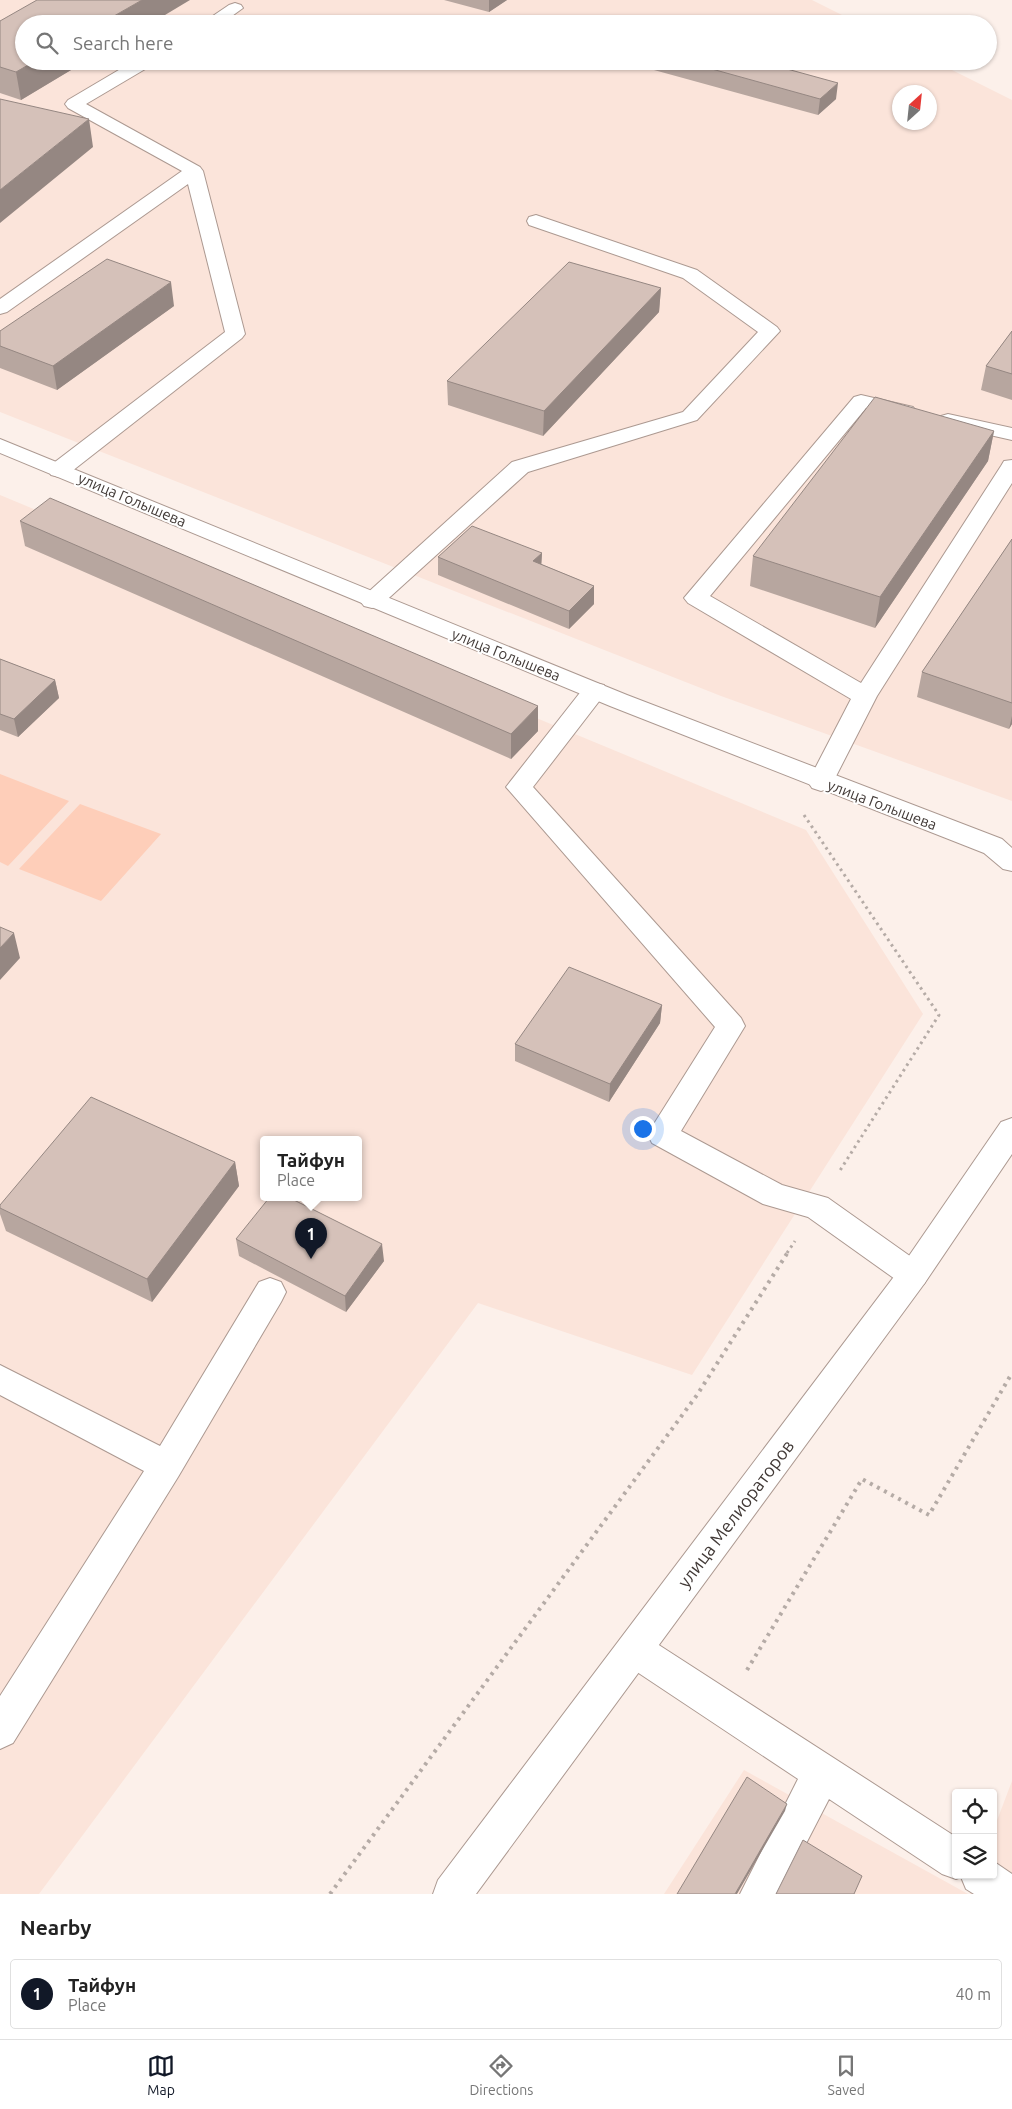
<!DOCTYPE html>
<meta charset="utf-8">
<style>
body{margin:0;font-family:Ubuntu,sans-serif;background:#f2f2f2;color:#222}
.controls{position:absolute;right:15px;bottom:15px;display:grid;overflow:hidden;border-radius:5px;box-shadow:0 1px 4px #0004}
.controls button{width:45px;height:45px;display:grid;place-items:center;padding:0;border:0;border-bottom:1px solid #e0e0e0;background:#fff;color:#222;font:25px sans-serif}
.compass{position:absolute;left:892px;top:85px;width:45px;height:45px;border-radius:50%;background:#fff;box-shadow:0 1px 4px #0004;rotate:27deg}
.you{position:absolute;left:642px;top:1128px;width:18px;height:18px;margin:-12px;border:4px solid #fff;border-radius:50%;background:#1a73e8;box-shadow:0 0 0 8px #1a73e833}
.badge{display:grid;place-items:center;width:32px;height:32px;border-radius:50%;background:#111827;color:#fff;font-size:16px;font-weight:700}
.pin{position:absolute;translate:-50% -41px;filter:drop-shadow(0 1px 2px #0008)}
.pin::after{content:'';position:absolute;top:26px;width:18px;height:15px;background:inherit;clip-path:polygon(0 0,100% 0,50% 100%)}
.popup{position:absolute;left:260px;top:1136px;width:102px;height:65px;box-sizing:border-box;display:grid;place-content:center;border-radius:5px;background:#fff;filter:drop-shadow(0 1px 4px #0005);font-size:16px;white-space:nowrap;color:#767676}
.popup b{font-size:19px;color:#222}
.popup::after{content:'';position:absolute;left:50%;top:100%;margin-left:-10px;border:10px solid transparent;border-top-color:#fff}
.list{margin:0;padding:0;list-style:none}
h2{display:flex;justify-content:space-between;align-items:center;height:65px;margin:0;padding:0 20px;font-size:21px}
h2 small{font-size:16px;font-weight:400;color:#767676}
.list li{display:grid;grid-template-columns:32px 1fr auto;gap:15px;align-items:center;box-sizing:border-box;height:70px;margin:0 10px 10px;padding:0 10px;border:1px solid #e0e0e0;border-radius:5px}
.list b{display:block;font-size:19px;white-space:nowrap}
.list p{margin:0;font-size:16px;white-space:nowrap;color:#767676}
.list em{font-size:16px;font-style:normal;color:#767676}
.icon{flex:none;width:28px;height:28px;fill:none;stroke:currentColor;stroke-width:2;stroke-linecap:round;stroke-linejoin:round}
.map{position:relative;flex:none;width:1012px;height:1894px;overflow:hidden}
.search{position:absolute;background:#fff;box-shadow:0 1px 4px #0004;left:15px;right:15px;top:15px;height:55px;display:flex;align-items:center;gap:12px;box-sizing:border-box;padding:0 18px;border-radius:28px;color:#767676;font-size:19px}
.sheet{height:145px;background:#fff}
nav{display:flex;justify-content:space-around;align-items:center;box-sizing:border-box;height:70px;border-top:1px solid #e0e0e0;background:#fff;font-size:14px;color:#767676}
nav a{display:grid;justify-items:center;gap:2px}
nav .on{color:#111827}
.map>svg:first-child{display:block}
.built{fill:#fbe4da;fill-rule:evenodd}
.green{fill:#feceb9}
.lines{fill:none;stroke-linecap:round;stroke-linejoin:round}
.lane-casing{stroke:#ac9991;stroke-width:2}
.street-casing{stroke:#ac9991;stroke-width:2}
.path-far1{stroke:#b5aba6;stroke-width:3;stroke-dasharray:2.5 4;stroke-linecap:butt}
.path{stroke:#b5aba6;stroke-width:4;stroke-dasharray:3 5;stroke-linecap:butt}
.lane{fill:#fff;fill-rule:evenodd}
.street{fill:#fff;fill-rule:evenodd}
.wall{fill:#b7a69f}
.shaded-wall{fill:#958782}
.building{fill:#d5c1b9;stroke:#958782}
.labels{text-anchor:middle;stroke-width:4;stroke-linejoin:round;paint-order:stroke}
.street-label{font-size:15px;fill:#423a37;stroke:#fff}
.near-street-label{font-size:18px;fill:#423a37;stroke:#fff}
</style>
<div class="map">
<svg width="1012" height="1894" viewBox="0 0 1012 1894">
<rect width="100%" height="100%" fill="#fcf0ea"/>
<path class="built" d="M0,0H812L860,24H24V61H934L1012,100V801L721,696L0,412ZM900,92H930V122H900Z
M0,495L806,830L923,1014L692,1375L478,1303L39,1894H0ZM264,1140H358V1198H264Z
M744,1770L968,1894H664Z
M1012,1781V1894H970L977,1875H993V1831Z"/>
<path class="green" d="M0,774L69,801L8,866L0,862Z
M80,804L161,834L101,901L19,869Z"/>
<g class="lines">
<defs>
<path id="lane" d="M235,3L241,5L243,8L221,24H201L229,5Z
M134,61H154L152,65L86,104L200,167L203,171L245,334L242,338L67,475L59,477L51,475L48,470L51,465L225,332L188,184L7,312L0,314V299L182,171L68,108L65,104L68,100Z
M536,215L697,270L777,327L780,331L697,420L528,472L380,606L372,608L364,606L360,601L364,596L512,462L683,412L758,332L683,278L529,225L527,221L529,217Z
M861,395L913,407L916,411L913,415L906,417L866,408L710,596L861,683L1001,466L1004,461L1012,460V483L877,696L830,788L821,791L812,788L808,782L851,699L688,603L684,598L854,397Z
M948,414L1012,428V440L941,424L937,420L941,416Z
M595,683L604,685L607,691L533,787L741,1018L745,1026L681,1131L782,1185L828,1198L924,1266L929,1275L924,1284L913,1288L902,1284L808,1217L763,1204L652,1143L648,1135L652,1127L715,1027L506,787L586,685Z
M270,1278L281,1282L286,1292L281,1302L178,1477L13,1743L0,1749V1696L144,1471L0,1395V1365L160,1446L259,1282Z
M635,1632L648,1638L956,1837V1875H993V1861L1012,1874V1894H974L966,1889L961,1877L956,1879L942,1874L829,1799L780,1894H740L798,1779L622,1662L617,1650L622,1638Z"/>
<path id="street" d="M0,439L627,695L1002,839L1012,848V871L1003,869L984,853L610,706L0,453Z
M1012,1118V1154L924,1284L476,1894H433L438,1880L902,1266L1001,1122Z"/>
</defs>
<use href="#lane" class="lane-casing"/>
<use href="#street" class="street-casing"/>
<path class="path-far1" d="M804,815L939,1015L839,1172
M787,1253L795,1241"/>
<path class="path" d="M747,1670L862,1479L929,1515L1012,1373
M330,1894L697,1395L788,1252"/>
<use href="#lane" class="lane"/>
<use href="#street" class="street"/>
</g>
<path class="wall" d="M444,0H507L489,12Z
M0,21L24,61H86L21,100L0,93Z
M644,61H758L836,99L818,115L643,67Z
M661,288L659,312L543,436L448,405L447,381Z
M174,306L57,390L0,368V331Z
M1012,331V400L981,390L986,366Z
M994,431L988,461L875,628L750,586L753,556Z
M20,521L538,731L511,759L25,546Z
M1012,539V724L1009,729L917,697L922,672Z
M542,553L541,564L594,586V604L569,629L438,575V557Z
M0,659L55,680L59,698L18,737L0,730Z
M662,1005L660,1023L609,1102L515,1061V1044Z
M235,1162L239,1186L152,1302L6,1231L0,1214V1205Z
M236,1239L384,1261L346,1312L239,1256Z"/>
<path class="shaded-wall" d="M142,0H190L150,24H100Z
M489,0H507L489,12Z
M35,61H86L21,100L16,72Z
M838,83L836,99L818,115L820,99Z
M89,119L93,147L0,223V190Z
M171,282L174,306L57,390L53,366Z
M661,288L659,312L543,436L544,411Z
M994,431L988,461L875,628L880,597Z
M542,553L541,571L533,561Z
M594,586V604L569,629V611Z
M55,680L59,698L18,737L14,719Z
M538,706V731L511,759V734Z
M1012,716V724L1009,729Z
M14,933L20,958L0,980V948Z
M662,1005L660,1023L609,1102L610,1084Z
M235,1162L239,1186L152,1302L147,1279Z
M382,1244L384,1261L346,1312L345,1296Z
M787,1804L785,1811L737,1894H735Z"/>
<path class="building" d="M37,0H142L100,24H24V61H35L16,72L0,67V21Z
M683,61H758L838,83L820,99Z
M0,99L89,119L0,190Z
M107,259L171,282L53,366L0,346V331Z
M569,262L661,288L544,411L447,381Z
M1012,331V374L986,366Z
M875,397L994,431L880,597L753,556Z
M50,498L538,706L511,734L20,521Z
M472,526L542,553L533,561L594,586L569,611L438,557Z
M1012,539V703L922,672Z
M0,659L55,680L14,719L0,714Z
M0,927L14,933L0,948Z
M569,967L662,1005L610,1084L515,1044Z
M91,1097L235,1162L147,1279L0,1208V1205Z
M269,1198H290L382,1244L345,1296L236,1239Z
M747,1777L787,1804L735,1894H677Z
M803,1840L862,1876L854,1894H776Z"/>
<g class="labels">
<g class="street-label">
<text transform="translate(132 500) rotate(23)" y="5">улица Голышева</text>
<text transform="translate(506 655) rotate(22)" y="5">улица Голышева</text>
<text transform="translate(882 805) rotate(21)" y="5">улица Голышева</text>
</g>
<g class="near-street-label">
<text transform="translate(736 1514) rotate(-53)" y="6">улица Мелиораторов</text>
</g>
</g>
</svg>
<div class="controls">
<button><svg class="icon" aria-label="locate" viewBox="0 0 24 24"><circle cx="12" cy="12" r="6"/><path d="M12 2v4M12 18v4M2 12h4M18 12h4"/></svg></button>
<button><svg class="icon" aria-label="layers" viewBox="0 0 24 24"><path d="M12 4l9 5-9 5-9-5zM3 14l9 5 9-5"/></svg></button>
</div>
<svg class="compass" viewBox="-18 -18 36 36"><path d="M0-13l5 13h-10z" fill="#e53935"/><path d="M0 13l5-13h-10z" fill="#767676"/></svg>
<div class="you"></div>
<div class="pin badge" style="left:311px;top:1259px">1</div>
<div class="popup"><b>Тайфун</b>Place</div>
<div class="search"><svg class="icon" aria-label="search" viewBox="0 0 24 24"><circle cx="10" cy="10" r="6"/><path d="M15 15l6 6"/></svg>Search here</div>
</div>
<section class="sheet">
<h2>Nearby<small></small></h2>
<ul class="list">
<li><span class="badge">1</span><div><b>Тайфун</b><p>Place</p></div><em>40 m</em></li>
</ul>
</section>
<nav>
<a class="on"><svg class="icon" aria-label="map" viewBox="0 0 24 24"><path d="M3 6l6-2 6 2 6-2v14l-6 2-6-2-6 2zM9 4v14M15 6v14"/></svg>Map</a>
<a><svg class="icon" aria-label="directions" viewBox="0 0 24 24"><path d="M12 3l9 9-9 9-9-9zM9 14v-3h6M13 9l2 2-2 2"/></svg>Directions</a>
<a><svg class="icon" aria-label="saved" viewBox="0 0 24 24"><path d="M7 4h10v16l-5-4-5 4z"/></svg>Saved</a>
</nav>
